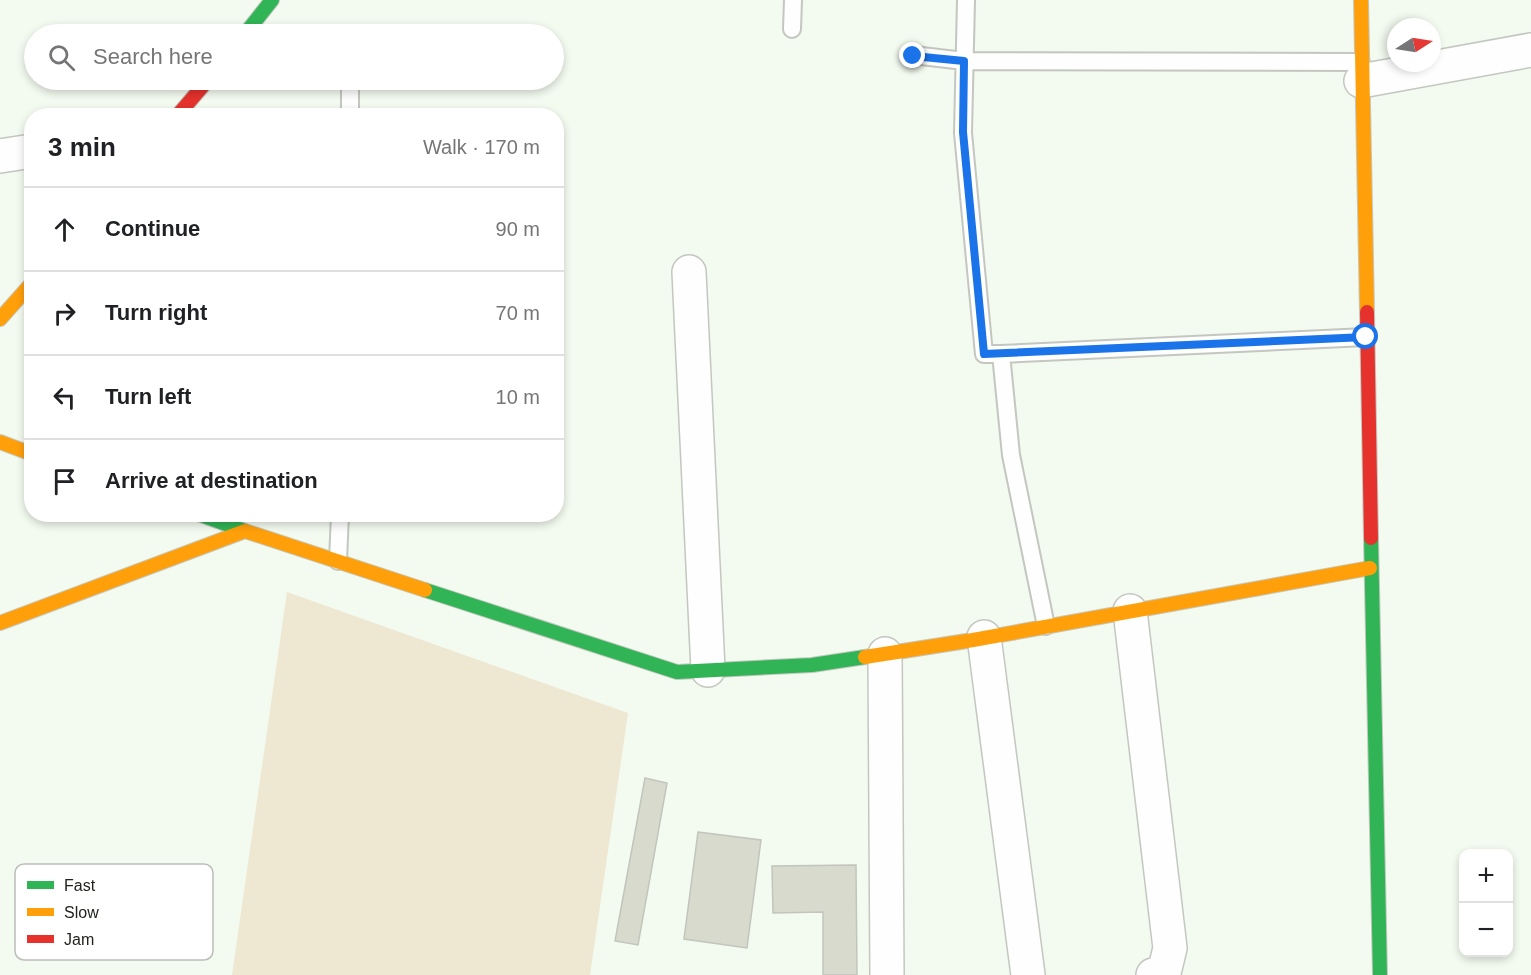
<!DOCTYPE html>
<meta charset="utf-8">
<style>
body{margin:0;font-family:Helvetica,sans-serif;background:#f6f6f6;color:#202124}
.controls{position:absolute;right:18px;bottom:18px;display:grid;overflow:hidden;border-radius:12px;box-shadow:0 3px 9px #0003}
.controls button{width:54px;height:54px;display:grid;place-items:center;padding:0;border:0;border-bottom:2px solid #e0e0e0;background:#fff;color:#202124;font:30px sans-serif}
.compass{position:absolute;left:1387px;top:18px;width:54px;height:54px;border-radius:50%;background:#fff;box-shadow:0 3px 9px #0003;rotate:78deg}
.stop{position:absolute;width:18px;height:18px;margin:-14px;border:4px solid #1a73e8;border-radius:50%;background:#fff}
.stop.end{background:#1a73e8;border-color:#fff;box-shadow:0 2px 6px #0008}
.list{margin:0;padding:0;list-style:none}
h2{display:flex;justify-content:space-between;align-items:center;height:78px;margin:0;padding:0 24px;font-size:26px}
h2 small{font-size:20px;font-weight:400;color:#757577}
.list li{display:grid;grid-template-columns:39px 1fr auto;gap:18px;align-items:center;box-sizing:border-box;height:84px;padding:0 24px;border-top:2px solid #e0e0e0}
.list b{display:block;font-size:22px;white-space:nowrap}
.list em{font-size:20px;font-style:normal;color:#757577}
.icon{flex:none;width:33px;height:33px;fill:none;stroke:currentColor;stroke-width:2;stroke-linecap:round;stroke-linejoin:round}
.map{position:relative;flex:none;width:1531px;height:975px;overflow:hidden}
.search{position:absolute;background:#fff;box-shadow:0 3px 9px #0003;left:24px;top:24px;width:540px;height:66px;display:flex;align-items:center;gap:15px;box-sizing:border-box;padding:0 21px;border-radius:33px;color:#757577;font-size:22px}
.panel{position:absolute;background:#fff;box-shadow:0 3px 9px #0003;left:24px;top:108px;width:540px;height:414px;border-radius:24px}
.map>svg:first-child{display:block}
.green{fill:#eee7d2}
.building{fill:#d7dacd;stroke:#c2c5bc;stroke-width:1.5}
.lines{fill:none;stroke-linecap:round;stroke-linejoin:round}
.lane-casing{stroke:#c3c7c0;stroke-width:20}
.street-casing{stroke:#c3c7c0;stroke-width:36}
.fast-casing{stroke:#c3c7c0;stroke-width:16}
.slow-casing{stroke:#c3c7c0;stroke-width:16}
.jam-casing{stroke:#c3c7c0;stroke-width:16}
.lane{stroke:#fdfefd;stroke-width:16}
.street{stroke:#fdfefd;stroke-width:33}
.fast{stroke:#30b455;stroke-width:14}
.slow{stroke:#ff9f0a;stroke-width:14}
.jam{stroke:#e5322d;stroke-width:14}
.route{stroke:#1a73e8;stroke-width:8}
.key{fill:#fff;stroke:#bcbdbb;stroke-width:1.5}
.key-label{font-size:16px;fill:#20241d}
</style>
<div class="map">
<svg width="1531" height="975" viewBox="0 0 1531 975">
<rect width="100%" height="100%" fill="#f3faef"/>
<path class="green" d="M287,592L628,713L590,975H232Z"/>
<path class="building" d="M645,778L667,783L638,945L615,941Z
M698,832L761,840L747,948L684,939Z
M856,865L857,975H823V912L773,913L772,866Z"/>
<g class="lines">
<defs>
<path id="lane" d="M966,0L963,133L984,354H1001L1011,455L1046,626
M792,29L793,0
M913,55L964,61L1361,62
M350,116V82
M1001,354L1366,337
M338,561L340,514"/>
<path id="street" d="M1361,81L1531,50
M0,156L32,151
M689,272L708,670
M1130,611L1170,948L1164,973L1153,975
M984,637L1028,975
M885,654L887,975"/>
<path id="fast" d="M245,34L272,0
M198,514L245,531
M1371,538L1380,975
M425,590L677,672L812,665L865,657"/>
<path id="slow" d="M1361,0L1367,312
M0,319L32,283
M0,442L32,454
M0,623L245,531L425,590
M865,657L973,640L1370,568"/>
<path id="jam" d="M177,116L208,80
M1367,312L1371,538"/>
</defs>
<use href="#lane" class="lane-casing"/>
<use href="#street" class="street-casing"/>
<use href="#fast" class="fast-casing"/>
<use href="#slow" class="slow-casing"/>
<use href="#jam" class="jam-casing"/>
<use href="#lane" class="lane"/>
<use href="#street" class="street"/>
<use href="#fast" class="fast"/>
<use href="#slow" class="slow"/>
<use href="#jam" class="jam"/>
</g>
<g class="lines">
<path class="route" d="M913,56L964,61L963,132L984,354L1366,337"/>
</g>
<rect x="15" y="864" width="198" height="96" rx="9" class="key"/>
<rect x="27" y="881" width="27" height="8" fill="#30b455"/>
<rect x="27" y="908" width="27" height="8" fill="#ff9f0a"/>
<rect x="27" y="935" width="27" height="8" fill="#e5322d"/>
<g class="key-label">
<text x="64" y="891">Fast</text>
<text x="64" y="918">Slow</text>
<text x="64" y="945">Jam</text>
</g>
</svg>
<div class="controls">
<button>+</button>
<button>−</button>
</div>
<svg class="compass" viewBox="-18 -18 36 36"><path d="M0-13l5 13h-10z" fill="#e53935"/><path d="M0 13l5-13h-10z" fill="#757577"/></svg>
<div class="stop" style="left:1366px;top:337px"></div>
<div class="stop end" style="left:913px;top:56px"></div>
<div class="search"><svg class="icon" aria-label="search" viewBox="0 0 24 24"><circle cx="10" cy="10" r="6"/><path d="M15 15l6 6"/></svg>Search here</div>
<section class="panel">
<h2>3 min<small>Walk · 170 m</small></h2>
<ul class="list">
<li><svg class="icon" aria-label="ahead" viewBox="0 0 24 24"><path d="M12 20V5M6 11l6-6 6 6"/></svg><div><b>Continue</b></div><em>90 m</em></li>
<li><svg class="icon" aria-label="right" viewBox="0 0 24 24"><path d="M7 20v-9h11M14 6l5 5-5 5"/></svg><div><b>Turn right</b></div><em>70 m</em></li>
<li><svg class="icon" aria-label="left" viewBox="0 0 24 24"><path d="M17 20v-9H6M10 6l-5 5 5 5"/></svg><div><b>Turn left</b></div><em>10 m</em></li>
<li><svg class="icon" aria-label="arrive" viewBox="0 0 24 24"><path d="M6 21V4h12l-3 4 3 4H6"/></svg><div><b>Arrive at destination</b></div></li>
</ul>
</section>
</div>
